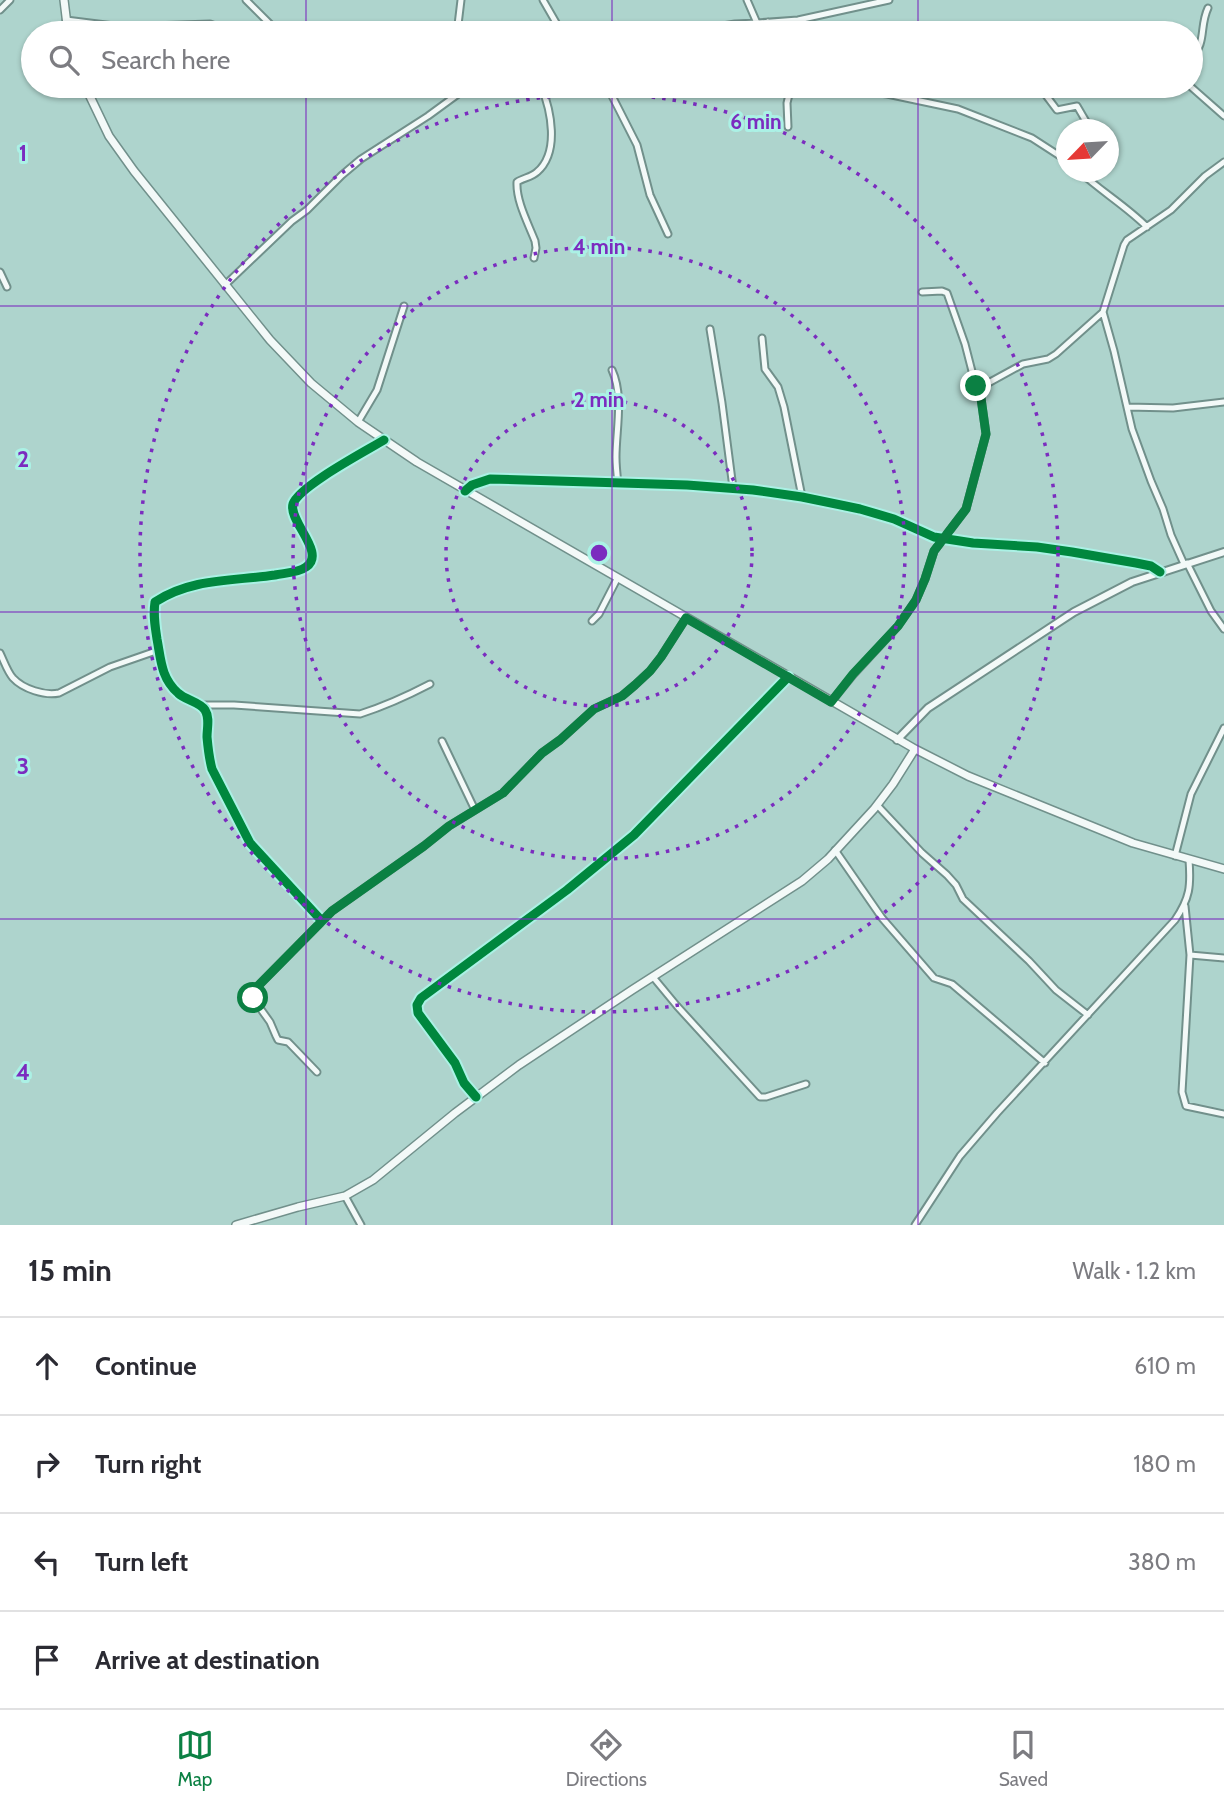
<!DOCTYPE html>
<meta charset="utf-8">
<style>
body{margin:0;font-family:Cabin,sans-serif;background:#f7f7f7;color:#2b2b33}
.compass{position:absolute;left:1056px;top:119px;width:63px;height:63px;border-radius:50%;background:#fff;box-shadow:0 2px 5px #0004;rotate:245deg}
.stop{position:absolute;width:21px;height:21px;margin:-16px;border:5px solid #0b8043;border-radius:50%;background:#fff}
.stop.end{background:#0b8043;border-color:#fff;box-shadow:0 2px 7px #0008}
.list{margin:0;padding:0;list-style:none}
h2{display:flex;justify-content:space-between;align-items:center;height:91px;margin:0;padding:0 28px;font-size:30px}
h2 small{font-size:23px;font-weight:400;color:#7c7c81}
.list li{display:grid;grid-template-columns:46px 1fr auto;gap:21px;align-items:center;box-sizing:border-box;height:98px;padding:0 28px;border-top:2px solid #e1e1e2}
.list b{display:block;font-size:26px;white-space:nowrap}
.list em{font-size:23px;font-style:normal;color:#7c7c81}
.icon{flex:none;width:38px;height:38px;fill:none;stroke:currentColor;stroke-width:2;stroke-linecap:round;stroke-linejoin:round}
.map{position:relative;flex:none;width:1224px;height:1225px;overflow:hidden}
.search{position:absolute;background:#fff;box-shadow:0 2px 5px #0004;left:21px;right:21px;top:21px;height:77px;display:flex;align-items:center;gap:18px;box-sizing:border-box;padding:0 24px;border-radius:38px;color:#7c7c81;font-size:26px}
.sheet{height:483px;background:#fff}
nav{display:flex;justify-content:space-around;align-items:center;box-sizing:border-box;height:98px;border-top:2px solid #e1e1e2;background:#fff;font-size:19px;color:#7c7c81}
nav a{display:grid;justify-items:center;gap:4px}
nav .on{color:#0b8043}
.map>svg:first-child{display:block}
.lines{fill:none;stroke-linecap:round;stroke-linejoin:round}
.minor-casing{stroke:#71908b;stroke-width:9}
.tertiary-casing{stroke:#71908b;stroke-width:10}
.secondary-casing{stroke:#71908b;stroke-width:10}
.minor{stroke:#f3f9f8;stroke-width:5}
.tertiary{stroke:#f3f9f8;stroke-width:6}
.secondary{stroke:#f3f9f8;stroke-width:7}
.cycleway-casing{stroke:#abf1e5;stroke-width:13}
.cycleway{stroke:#00873e;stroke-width:9}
.route{stroke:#0b8043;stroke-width:9}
.grid{fill:none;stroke:#7b2cbf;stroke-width:2;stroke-opacity:0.55}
.ring{fill:none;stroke:#7b2cbf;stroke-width:3.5;stroke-dasharray:3.5 7}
.grid-label{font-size:23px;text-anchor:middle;font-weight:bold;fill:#7b2cbf;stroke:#abf1e5;stroke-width:6;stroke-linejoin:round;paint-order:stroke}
.centre{fill:#7b2cbf;stroke:#abf1e5;stroke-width:3.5}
.ring-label{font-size:21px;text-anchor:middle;font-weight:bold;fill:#7b2cbf;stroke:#abf1e5;stroke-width:6;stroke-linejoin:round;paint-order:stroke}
</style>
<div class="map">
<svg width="1224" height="1225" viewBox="0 0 1224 1225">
<rect width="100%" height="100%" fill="#aed4cd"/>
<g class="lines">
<defs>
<path id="minor" d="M246,0L273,27L281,33
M543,0L562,33
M747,0L757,23L798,20L889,0
M0,10L10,0
M66,20L122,27L210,24L218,27L226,33
M768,22L786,33
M457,33L461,0
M679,33L735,24L757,23
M1191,57C1207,44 1199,27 1208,8
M452,86L463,89
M607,86L637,145L650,195L668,234
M852,86L857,90L887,94L958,109L1032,138L1066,160
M1039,86L1057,110L1077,106L1091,130
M1190,86L1224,116
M788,127L787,103L791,86
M1080,172C1102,192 1126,206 1147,227
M534,258L536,248L535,241C528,223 516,201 517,182C523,178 532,177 537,172C560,152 551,110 541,86
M0,272L7,287
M225,285L292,221L307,210L342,175L361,159L428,116L469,86
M922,292L942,291L947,293L965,344L975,383L980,391
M710,329L722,403L733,488
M762,338L765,369L778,387L784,407L802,497
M612,370C624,396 616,429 616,457C616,466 617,475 618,484
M1127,407L1173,408L1224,402
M358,422L377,390L404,306
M465,491L472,485L490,479L687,485L753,490L802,497L860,509L894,519L934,537L973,543L1037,547L1072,552L1136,563L1151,566L1160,572
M1187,563L1211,611L1224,629
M1184,564L1171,535L1163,509L1151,481L1132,429L1114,351L1103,312L1124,245L1127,240L1171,210L1205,176L1224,162
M592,621L599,614L617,579
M0,653C4,661 7,671 13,678C23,689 45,696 59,693L110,667L159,650
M831,702L853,675L898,626L916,600L925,579L934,551L966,509L986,434L980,391L981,387L1023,364L1048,359L1056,354L1103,312
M198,705H234L360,714C385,706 407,696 430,684
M442,741L475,810
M877,805L922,853L947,875L956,885L963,899L1029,961L1056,990L1088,1015
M835,850L882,918L934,978L952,984L1045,1063
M1175,856L1191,794L1224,728
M1185,906L1190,955L1182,1092L1186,1106L1224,1114
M321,920L250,843L212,769C209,758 208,748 207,737C207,728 210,718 205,710C200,702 185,700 178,693C161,678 161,660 157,639C155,626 153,615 155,602C191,578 234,581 275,575C284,573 298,573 306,567C327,553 288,521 293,504C299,486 366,451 384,440
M1190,955L1224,958
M653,977L677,1006L760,1097H766L806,1084
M317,1072L291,1045L288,1042L278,1040L276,1036L270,1022L255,1001L253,993L256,988L332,911L424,846L449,826L503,793L542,753L560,740L594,709L622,696L635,685L650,671L661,657L686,618
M476,1097L464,1083L455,1063L418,1013L417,1005L421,998L567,890L634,835L788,677
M345,1196L361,1225
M915,1225L960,1156L997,1113L1175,920C1190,898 1191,886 1189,860"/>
<path id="tertiary" d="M897,740L928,708L1074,612L1132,582L1224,552"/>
<path id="secondary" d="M64,0L68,33
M85,86L109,136L134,171L270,340L311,383L358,422L417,462L915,749L968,776L1133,843L1224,869
M236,1225L298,1207L345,1196L373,1180L455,1113L519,1065L632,990L802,881L828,859L874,809L893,784L915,749"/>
</defs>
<use href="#minor" class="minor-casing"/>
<use href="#tertiary" class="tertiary-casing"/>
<use href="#secondary" class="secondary-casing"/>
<use href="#minor" class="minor"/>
<use href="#tertiary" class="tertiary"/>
<use href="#secondary" class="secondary"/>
<defs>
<path id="cycleway" d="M465,491L472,485L490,479L687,485L753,490L802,497L860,509L894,519L934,537L973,543L1037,547L1072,552L1136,563L1151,566L1160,572
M321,920L250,843L212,769C209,758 208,748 207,737C207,728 210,718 205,710C200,702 185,700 178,693C161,678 161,660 157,639C155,626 153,615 155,602C191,578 234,581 275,575C284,573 298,573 306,567C327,553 288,521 293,504C299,486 366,451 384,440
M476,1097L464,1083L455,1063L418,1013L417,1005L421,998L567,890L634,835L788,677"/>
</defs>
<use href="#cycleway" class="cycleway-casing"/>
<use href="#cycleway" class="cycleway"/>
</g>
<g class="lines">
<path class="route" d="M253,998L256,988L332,911L424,846L449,826L503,793L542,753L560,740L594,709L622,696L635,685L650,671L661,657L686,618L831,702L853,674L898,626L916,600L925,579L934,551L966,509L986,434L980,391L976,386"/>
</g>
<path class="grid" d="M306,0V33M612,0V33M918,0V33M306,86V1225M612,86V1225M918,86V1225M0,306H1224M0,612H1224M0,919H1224"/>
<g class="ring">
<circle cx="599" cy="553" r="153"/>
<circle cx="599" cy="553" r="306"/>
<circle cx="599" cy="553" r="459"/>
</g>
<g class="grid-label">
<text x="23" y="161">1</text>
<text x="23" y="467">2</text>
<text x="23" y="774">3</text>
<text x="23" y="1080">4</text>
</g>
<circle cx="599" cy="553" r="10" class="centre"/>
<g class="ring-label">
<text x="756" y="129">6 min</text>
<text x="599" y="254">4 min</text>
<text x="599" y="407">2 min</text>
</g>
</svg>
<svg class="compass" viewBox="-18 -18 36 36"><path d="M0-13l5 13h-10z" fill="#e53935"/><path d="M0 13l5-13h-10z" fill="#7c7c81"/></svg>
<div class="stop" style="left:253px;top:998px"></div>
<div class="stop end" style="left:976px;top:386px"></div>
<div class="search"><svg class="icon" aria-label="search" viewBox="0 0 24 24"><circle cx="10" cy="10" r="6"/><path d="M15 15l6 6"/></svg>Search here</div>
</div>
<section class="sheet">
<h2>15 min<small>Walk · 1.2 km</small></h2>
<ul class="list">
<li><svg class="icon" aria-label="ahead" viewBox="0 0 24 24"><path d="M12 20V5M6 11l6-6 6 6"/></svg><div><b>Continue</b></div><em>610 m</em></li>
<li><svg class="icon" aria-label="right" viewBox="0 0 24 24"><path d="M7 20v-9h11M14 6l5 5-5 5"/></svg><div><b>Turn right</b></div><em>180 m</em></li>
<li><svg class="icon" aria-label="left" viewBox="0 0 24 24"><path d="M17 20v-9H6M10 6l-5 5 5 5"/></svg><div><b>Turn left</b></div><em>380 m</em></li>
<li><svg class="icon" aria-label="arrive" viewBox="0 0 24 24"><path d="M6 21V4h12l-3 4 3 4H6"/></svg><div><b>Arrive at destination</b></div></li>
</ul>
</section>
<nav>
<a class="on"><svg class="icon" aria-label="map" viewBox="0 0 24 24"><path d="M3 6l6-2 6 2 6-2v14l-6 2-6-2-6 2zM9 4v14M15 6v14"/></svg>Map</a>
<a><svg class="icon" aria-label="directions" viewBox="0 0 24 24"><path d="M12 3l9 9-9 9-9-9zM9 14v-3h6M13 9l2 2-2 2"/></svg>Directions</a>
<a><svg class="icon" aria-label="saved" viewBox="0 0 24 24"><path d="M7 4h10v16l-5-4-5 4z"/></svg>Saved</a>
</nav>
